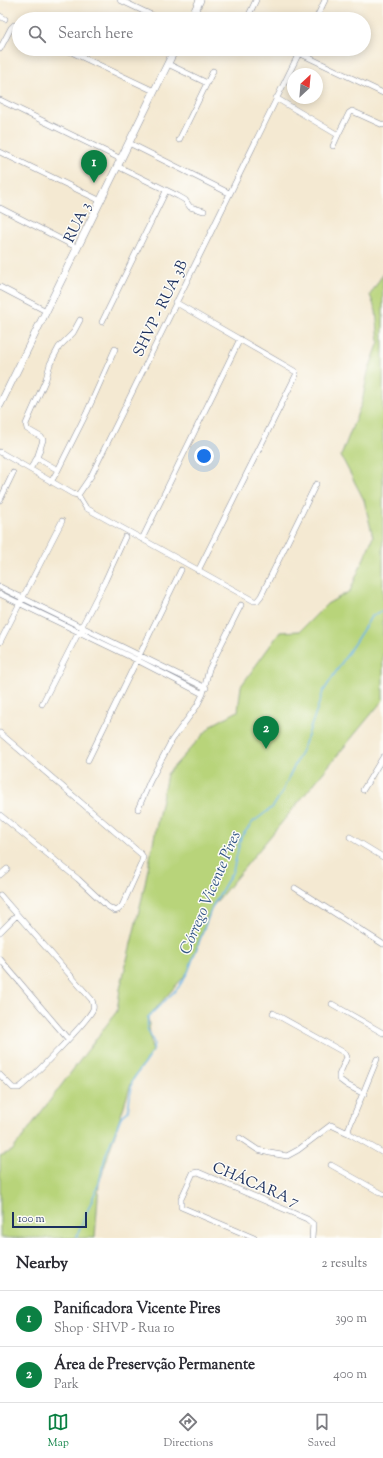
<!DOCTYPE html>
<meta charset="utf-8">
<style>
body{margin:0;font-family:"Sorts Mill Goudy",serif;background:#f7f7f7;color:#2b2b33}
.compass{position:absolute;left:287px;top:68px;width:36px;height:36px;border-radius:50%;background:#fff;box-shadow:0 2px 10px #0003;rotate:26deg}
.scale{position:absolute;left:12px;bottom:10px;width:75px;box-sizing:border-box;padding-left:4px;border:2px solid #1b2f5e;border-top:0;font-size:11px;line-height:14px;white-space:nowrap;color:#1b2f5e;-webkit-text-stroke:3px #fdfcf7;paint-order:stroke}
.you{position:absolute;left:204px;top:456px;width:14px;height:14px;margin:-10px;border:3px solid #fff;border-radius:50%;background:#1a73e8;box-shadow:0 0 0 6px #1a73e833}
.badge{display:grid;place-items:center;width:26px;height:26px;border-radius:50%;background:#0b8043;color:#fff;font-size:13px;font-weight:700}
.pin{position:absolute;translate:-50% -33px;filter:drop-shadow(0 1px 2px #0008)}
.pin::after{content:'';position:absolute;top:21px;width:14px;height:12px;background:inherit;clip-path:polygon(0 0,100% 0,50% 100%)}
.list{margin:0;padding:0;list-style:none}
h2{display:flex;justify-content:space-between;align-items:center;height:52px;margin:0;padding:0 16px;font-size:17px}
h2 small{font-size:13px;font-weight:400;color:#7c7c81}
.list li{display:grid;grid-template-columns:26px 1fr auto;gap:12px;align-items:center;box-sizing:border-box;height:56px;padding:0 16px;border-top:1px solid #e1e1e2}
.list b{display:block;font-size:15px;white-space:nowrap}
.list p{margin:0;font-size:13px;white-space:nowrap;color:#7c7c81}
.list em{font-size:13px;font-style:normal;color:#7c7c81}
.icon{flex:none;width:22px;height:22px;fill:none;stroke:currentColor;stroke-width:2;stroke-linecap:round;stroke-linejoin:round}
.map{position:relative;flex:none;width:383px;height:1238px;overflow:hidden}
.search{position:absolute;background:#fff;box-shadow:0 2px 10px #0003;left:12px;right:12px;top:12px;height:44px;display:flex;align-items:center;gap:10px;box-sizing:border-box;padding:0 14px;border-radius:22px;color:#7c7c81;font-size:15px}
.sheet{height:164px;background:#fff}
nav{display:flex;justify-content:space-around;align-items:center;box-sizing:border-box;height:56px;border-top:1px solid #e1e1e2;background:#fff;font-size:11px;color:#7c7c81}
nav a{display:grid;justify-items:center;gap:2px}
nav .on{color:#0b8043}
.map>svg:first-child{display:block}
.green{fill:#b8d47a;stroke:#6a826c}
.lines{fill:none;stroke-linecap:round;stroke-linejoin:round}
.stream{stroke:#70b7e7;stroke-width:1.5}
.minor-casing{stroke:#888c98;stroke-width:6}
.major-casing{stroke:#888c98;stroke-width:8}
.minor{stroke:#fff;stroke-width:5}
.major{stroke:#fff;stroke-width:7}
.labels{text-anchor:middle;stroke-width:3;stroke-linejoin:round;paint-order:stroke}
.street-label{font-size:15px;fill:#1b2f5e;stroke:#fdfcf7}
.water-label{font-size:16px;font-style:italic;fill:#355887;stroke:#fdfcf7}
</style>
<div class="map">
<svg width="383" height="1238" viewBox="0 0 383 1238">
<rect width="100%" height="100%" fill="#fdfcf7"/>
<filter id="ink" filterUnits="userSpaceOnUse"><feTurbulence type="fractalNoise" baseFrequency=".025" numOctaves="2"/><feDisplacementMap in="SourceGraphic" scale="8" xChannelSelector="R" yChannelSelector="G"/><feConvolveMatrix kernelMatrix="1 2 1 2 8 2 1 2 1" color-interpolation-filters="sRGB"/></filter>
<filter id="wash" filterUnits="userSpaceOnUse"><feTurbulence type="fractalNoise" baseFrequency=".012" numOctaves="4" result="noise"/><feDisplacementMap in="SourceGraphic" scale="16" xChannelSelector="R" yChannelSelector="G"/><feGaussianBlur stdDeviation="0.9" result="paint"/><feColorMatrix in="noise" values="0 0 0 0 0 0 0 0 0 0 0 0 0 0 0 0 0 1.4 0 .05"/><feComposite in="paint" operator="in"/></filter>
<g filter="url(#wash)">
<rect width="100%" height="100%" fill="#f4e9d2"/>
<path class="green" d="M383,274V700L212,907L188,972L148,1017L152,1052L132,1081L99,1183L95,1238H0V1156L12,1151L117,1011L120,989L142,898L167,774L212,725L238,711L241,686L280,632L300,631L327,604L350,591L373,537L364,500L341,456L362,402L368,372L379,342L376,311L370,295Z"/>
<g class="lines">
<path class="stream" d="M76,1238L99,1183L106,1154L121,1117L128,1111L132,1081L152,1052L154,1043L147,1028L148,1017L178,988L188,972L212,907L233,871L241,837L253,822L273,807L281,794L304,746L323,692L371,617L383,610"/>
</g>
</g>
<g filter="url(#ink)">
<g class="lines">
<defs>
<path id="minor" d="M120,0L160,19
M0,16L5,19
M247,19L256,0
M316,19L325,0
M0,49L11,28L14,25L19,27
M65,49L154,91
M299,53L383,93
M168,64L207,83L179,140
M207,83L213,71
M276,98L338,135L349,113L352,111L383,125
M0,100L121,159
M129,143L229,193
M333,146L338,135
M0,152L101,201
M117,166L178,196L185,200L190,207L204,211
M0,208L78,248
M0,287L46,311
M175,302L296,372V375L198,571
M102,322L166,191
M0,452L73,494L78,495L91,476L301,49
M37,458L58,470L87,412L115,349
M30,469L37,458L43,440L41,437L27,429L26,424L46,379L50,364L59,347L73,333L80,320
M51,482L58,470
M78,495L86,508L254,601H257L261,596L316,484
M0,500L13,473
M142,539L240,339
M0,587L206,688
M0,594L137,660L203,694
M0,642L62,521
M42,704L105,581L125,537
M0,733L141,854L143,857L141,864L122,906L118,910L115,911L107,906L78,879L0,815
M88,760L181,570
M363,790L383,757
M138,809L150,781L172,740L197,706L203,694L209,669L241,605
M350,837L383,857
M0,875L7,869
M295,888L383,944
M0,895L92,1000C93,1003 94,1006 93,1009C89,1020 31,1079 19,1088H13L0,1075
M0,932L17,915
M0,959L68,1039
M332,1004L383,1033
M273,1013L345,1053L347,1057L339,1075V1079L347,1085L364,1094
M377,1059L348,1130L350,1134L383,1153
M240,1138L258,1150L270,1153L287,1156L298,1150L331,1125L350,1134
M331,1165L383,1194
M254,1238L181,1207V1199L193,1173L198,1172L307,1219L313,1224L312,1238"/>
<path id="major" d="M191,19L200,0
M0,405L175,49"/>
</defs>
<use href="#minor" class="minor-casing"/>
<use href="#major" class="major-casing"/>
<use href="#minor" class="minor"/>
<use href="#major" class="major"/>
</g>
</g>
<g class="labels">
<g class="street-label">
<text transform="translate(77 222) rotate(-64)" y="5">RUA 3</text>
<text transform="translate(160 308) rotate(-64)" y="5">SHVP - RUA 3B</text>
<text transform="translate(256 1184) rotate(23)" y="5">CHÁCARA 7</text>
</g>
<g class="water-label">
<text transform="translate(209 892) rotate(-67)" y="6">Córrego Vicente Pires</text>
</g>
</g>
</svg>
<svg class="compass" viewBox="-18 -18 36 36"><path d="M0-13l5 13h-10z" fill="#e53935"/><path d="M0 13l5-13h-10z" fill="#7c7c81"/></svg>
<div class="scale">100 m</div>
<div class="you"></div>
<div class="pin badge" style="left:94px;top:183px">1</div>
<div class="pin badge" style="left:266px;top:749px">2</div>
<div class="search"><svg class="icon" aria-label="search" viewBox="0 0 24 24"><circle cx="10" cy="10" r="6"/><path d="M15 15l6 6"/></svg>Search here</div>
</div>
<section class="sheet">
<h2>Nearby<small>2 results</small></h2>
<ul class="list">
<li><span class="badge">1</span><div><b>Panificadora Vicente Pires</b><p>Shop · SHVP - Rua 10</p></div><em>390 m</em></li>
<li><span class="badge">2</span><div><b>Área de Preservção Permanente</b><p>Park</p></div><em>400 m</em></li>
</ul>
</section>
<nav>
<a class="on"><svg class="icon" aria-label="map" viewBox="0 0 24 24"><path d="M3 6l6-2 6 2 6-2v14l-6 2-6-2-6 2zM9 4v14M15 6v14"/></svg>Map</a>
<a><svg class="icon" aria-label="directions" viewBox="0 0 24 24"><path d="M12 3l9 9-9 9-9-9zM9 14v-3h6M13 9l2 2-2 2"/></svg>Directions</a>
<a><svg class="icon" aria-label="saved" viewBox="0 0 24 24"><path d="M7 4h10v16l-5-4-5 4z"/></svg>Saved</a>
</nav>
